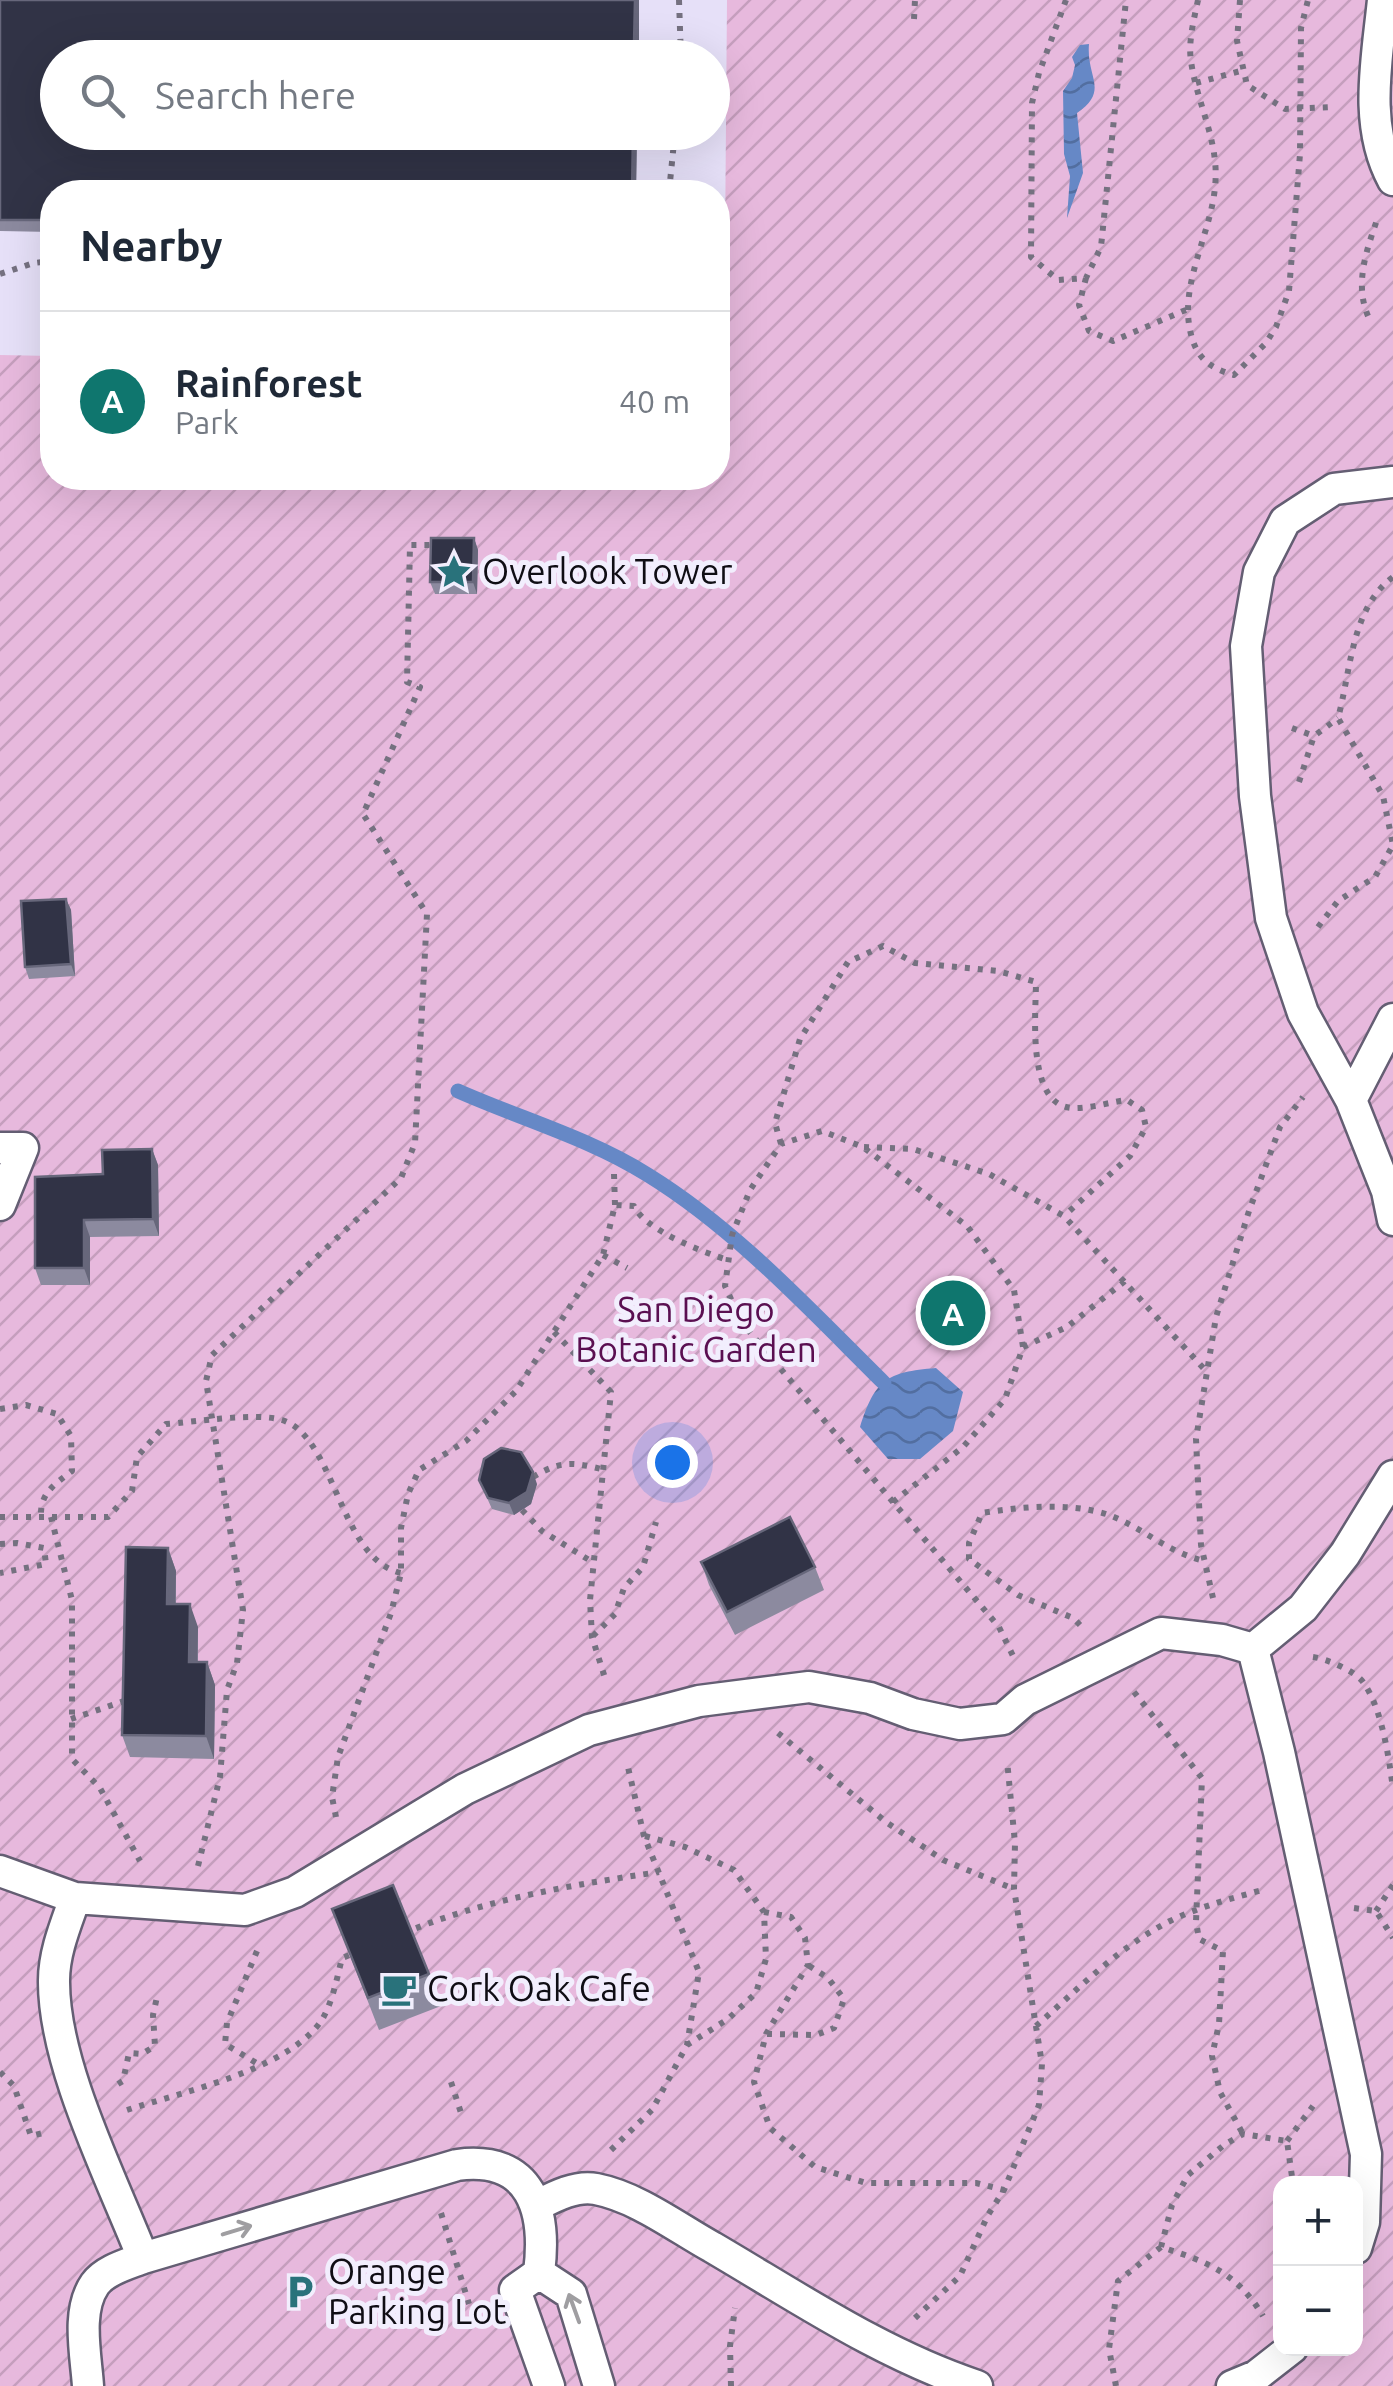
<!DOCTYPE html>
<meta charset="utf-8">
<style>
body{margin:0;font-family:Ubuntu,sans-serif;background:#f2f2f3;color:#1f2937}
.controls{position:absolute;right:30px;bottom:30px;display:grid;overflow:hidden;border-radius:20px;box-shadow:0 10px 40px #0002}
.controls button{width:90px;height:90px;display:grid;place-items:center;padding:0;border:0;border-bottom:2px solid #e0e1e3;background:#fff;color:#1f2937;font:50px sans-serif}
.you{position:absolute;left:672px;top:1462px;width:35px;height:35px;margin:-25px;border:8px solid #fff;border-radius:50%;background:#1a73e8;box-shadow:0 0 0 15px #1a73e833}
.badge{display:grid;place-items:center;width:65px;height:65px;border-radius:50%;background:#0f766e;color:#fff;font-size:32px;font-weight:700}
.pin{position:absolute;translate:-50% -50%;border:5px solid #fff;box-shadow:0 2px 10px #0006}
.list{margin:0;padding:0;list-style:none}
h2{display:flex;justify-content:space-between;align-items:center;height:130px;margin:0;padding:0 40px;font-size:42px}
h2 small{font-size:32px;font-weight:400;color:#747a83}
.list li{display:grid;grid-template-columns:65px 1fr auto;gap:30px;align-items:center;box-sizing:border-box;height:180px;padding:0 40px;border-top:2px solid #e0e1e3}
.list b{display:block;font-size:38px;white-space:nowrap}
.list p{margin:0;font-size:32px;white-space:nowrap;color:#747a83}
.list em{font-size:32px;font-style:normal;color:#747a83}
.icon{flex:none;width:55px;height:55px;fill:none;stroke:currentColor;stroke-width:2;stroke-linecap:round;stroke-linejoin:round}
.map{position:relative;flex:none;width:1393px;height:2386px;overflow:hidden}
.search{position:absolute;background:#fff;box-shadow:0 10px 40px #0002;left:40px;top:40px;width:690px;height:110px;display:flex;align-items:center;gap:25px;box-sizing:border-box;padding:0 35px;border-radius:55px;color:#747a83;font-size:38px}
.panel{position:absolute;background:#fff;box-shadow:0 10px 40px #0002;left:40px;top:180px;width:690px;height:310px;border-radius:40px}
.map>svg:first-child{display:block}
.garden{fill:url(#garden-furrows);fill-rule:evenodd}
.water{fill:url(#water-waves)}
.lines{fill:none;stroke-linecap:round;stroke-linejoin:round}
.stream{stroke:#6688c6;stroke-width:15}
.service-casing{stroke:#645e73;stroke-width:35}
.path{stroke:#757180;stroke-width:6;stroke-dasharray:5 8;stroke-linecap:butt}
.service{stroke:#fff;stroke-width:30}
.wall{fill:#8c8a9f}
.shaded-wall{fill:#67677b}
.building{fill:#313346;stroke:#67677b;stroke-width:2.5}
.oneway{stroke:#9f9ea1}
.labels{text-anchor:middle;stroke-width:10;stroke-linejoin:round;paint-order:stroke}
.poi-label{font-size:35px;fill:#0f0d14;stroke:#f2eefd;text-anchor:start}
.park-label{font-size:35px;fill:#5a0f51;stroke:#f2eefd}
</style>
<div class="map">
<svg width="1393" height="2386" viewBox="0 0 1393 2386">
<defs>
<pattern id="garden-furrows" width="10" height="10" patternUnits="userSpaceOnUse" patternTransform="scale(2.5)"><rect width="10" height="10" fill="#e7b9dd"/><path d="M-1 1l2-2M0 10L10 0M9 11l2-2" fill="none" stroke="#c59ebd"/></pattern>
<pattern id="water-waves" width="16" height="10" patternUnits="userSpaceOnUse" patternTransform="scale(2.5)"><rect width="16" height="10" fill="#6688c6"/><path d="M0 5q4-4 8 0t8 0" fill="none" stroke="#526ea0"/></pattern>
</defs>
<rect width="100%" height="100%" fill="#e6e0f8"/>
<path class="garden" d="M727,0H1393V2386H0V355L52,356V478H718V369L724,368ZM1280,2184H1356V2348H1280Z"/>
<path class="water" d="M1089,44C1086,78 1110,90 1077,113L1083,173L1067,218L1070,176L1064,154L1063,91L1072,78L1075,65L1072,57L1080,45Z
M936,1368L963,1392L953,1431L920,1459H888L860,1427C875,1380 886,1372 936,1368Z"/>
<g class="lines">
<path class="stream" d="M458,1091C521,1119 589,1138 648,1175C737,1230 810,1310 884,1383"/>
<defs>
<path id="service" d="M1383,0C1377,60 1363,125 1393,180
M1393,482L1334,489L1285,521L1259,572L1246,646L1255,796L1271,918L1303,1013L1351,1100L1387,1191L1393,1220
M1351,1100L1393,1019
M0,1148H23L0,1205
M1253,1649L1279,1752L1366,2154L1364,2222L1356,2248
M0,1871L75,1898L245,1910L295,1892L465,1789L589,1730L699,1701L809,1687L870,1698L913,1714L960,1724L1003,1719L1025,1700L1161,1633L1222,1640L1253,1649L1303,1608L1345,1554L1393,1476
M75,1898C66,1924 54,1952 54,1980C53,2064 112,2179 143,2258
M538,2205C555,2196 577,2185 596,2189C637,2197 676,2227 712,2247C799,2298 881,2354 977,2386
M88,2386C86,2355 76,2311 95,2284C105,2270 128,2264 143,2258L457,2165C532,2155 547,2211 539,2273
M549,2386L515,2290L539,2273L571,2294L599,2386
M1232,2386L1256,2376L1292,2348"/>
</defs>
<use href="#service" class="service-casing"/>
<path class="path" d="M679,0L681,58
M1066,0L1039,73L1032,103L1031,257L1058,280L1086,278L1101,247L1126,0
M1198,0C1194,19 1188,42 1191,61C1197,105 1220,142 1215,187C1211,233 1180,283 1190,330C1195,356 1208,368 1234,375L1266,343L1276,327L1289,291L1300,154L1301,28L1308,0
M1240,0L1237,41L1247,85L1285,109L1332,107
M914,19L915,0
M1196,83L1244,70
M669,192L675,132
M0,274L34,263L52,261
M1086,278L1079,305L1089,331L1113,341L1188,309
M1368,316C1354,283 1367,249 1378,217
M1292,728L1314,736
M1299,782L1314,736L1338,718
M1318,927L1338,901L1375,877L1393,845L1383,796L1338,718C1351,671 1351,608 1393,577
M781,1144L775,1123L800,1039L848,962L883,946L915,963L998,971L1036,982C1036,1013 1026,1105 1072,1108C1089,1109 1110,1102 1127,1100L1142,1110L1146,1127L1130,1156L1064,1216
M864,1147L913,1149L989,1174L1064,1216L1207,1372
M614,1174L615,1205
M603,1255L627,1268
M554,1332L611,1392L590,1600L592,1637L606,1681
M1023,1347L1067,1327L1125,1281
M0,1409L26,1405L57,1414L71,1436L72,1471C55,1484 40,1493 41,1516
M533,1477C561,1460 574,1462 605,1470
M893,1502L963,1447L1005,1399L1023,1347L1014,1290L967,1226L863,1147L822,1131L781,1144L750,1190L732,1235L725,1286L742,1323L893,1502L999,1627L1015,1660
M522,1510L542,1531L594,1563
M0,1517H108L132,1491L137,1457L166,1424C195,1422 256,1412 282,1420C336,1437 339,1559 401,1573
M51,1517L72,1600V1759L100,1788L140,1861
M0,1544L17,1543L44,1548L46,1564L0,1573
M1213,1598L1201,1545L1196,1439L1216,1317L1249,1211L1280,1127L1303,1097
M1080,1625L1073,1618L1018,1595L969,1559V1543L982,1513C1020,1507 1068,1502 1106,1514C1141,1526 1168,1553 1205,1561
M593,1636L615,1614L624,1588L643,1567L656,1522
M1313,1657C1327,1659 1355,1671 1363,1682C1382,1708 1389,1758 1393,1789
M1134,1692L1202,1778L1196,1922L1199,1939L1223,1951L1219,2024L1212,2056L1220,2092L1243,2134
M71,1719L127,1700
M778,1733L886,1822L943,1860L1014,1889
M336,1817L332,1797L338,1757L391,1613L401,1573V1528L408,1494L419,1470L466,1441L516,1391L603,1255L615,1205L634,1206C645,1230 702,1252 728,1260
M645,1836L685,1847L734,1870L764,1912L766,1959L756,1993L728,2019L687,2045
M198,1866L220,1777L227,1690L237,1663L243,1610L206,1381L212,1355L401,1178L415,1143L427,914L363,814L420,687L407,682L410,545H436
M1354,1908L1376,1911L1393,1938
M1376,1911L1393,1885
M764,1912L791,1917L805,1938L808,1965L766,2034L754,2082L770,2128L815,2167L866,2183H976L1004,2190
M404,1933C486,1899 572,1885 659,1872
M257,1951L227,2023L225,2044L258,2064
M1036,2026C1078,1989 1120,1946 1170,1921C1201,1906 1233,1898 1266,1889
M767,2034L816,2035L834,2028L844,1999L828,1978L808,1965
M0,2072L14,2086L31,2136L47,2132
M451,2082L462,2116
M118,2084L123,2081L129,2053L142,2054L155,2046L153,2015L157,1997
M127,2110C182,2092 292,2069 323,2018C333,2000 337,1978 342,1958L355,1953
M1287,2141L1313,2106
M611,2150L652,2110L687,2045L699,1972L644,1836L627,1763
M441,2213L469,2304
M1161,2247L1172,2205L1188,2175L1224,2145L1243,2134L1287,2141L1293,2184
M915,2318L960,2276L988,2215L1004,2190L1039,2105L1042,2064L1014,1889L1015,1843L1007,1760
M731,2386L730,2346L735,2308
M1116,2386L1109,2349L1118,2281L1161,2247C1208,2262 1237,2273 1263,2316"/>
<use href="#service" class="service"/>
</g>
<path class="wall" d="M0,0L661,45L665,58H58L637,132L636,192H52V232L0,231Z
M474,538L478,550L477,594H435L430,582Z
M66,899L71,910L75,976L29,979L25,967Z
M152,1149L158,1165L159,1236L90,1237V1285H41L35,1268L103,1174Z
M479,1480L537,1484L531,1504L514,1515L492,1509Z
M168,1548L176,1571V1604L198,1627V1662H207L215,1685L214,1759L130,1757L122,1735Z
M701,1562L815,1567L824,1590L735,1635L709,1585Z
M332,1909L429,1974L441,2006L379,2030Z"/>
<path class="shaded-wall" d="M635,0H639V55L634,44Z
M633,132H637L636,192H632Z
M474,538L478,550L477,594L473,582Z
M66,899L71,910L75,976L71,964Z
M152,1149L158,1165L159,1236L153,1219Z
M84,1220L90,1237V1285L84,1268Z
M533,1472L537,1484L531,1504L514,1515L509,1503Z
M168,1548L176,1571L175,1627L167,1604Z
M190,1604L198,1627L197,1684L189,1662Z
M207,1662L215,1685L214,1759L206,1736Z"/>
<path class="building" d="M0,0H635L634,44L661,45V58H58V132H633L632,192H52V220H0Z
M431,538H474L473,582H430Z
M66,899L71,964L25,967L21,901Z
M152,1149L153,1219L84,1220V1268H35V1177L103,1174L102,1150Z
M501,1448L521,1452L533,1472L527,1492L509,1503L488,1498L479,1480L484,1459Z
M790,1517L815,1567L727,1612L701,1562Z
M126,1547L168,1548L167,1604H190L189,1662H207L206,1736L122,1735Z
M393,1885L429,1974L368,1998L332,1909Z"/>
<defs><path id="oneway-shaft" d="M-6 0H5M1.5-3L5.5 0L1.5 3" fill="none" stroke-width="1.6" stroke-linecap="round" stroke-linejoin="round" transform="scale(2.5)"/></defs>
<g class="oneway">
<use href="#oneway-shaft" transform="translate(237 2230) rotate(-17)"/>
<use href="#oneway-shaft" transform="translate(574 2308) rotate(-110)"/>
</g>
<defs>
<symbol id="sight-bare" viewBox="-9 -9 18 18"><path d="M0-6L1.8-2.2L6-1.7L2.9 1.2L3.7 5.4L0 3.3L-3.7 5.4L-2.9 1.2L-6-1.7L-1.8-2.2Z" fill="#29727b" stroke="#f2eefd" stroke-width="2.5" paint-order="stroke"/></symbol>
<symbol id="cafe-bare" viewBox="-9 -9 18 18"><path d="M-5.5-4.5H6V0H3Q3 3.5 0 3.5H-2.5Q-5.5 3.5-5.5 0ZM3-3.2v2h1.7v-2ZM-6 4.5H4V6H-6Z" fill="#29727b" stroke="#f2eefd" stroke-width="2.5" paint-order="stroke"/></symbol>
<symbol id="parking-bare" viewBox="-9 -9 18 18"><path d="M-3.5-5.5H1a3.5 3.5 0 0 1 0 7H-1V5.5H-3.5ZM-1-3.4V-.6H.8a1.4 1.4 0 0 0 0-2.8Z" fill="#29727b" stroke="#f2eefd" stroke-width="2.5" paint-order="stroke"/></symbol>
</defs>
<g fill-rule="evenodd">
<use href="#sight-bare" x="429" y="547" width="50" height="50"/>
<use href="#cafe-bare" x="374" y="1964" width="50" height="50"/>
<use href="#parking-bare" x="275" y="2267" width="50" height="50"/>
</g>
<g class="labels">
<g class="poi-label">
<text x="482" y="584">Overlook Tower</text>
<text x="427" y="2001">Cork Oak Cafe</text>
<text x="328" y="2284">Orange<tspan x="328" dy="40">Parking Lot</tspan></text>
</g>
<g class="park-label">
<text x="696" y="1322">San Diego<tspan x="696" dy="40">Botanic Garden</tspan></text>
</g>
</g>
</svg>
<div class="controls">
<button>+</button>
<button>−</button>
</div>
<div class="you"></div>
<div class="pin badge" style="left:953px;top:1313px">A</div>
<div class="search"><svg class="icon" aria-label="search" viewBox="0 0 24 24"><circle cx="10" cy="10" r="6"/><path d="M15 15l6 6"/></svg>Search here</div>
<section class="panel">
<h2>Nearby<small></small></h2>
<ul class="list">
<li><span class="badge">A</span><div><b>Rainforest</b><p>Park</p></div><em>40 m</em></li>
</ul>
</section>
</div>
